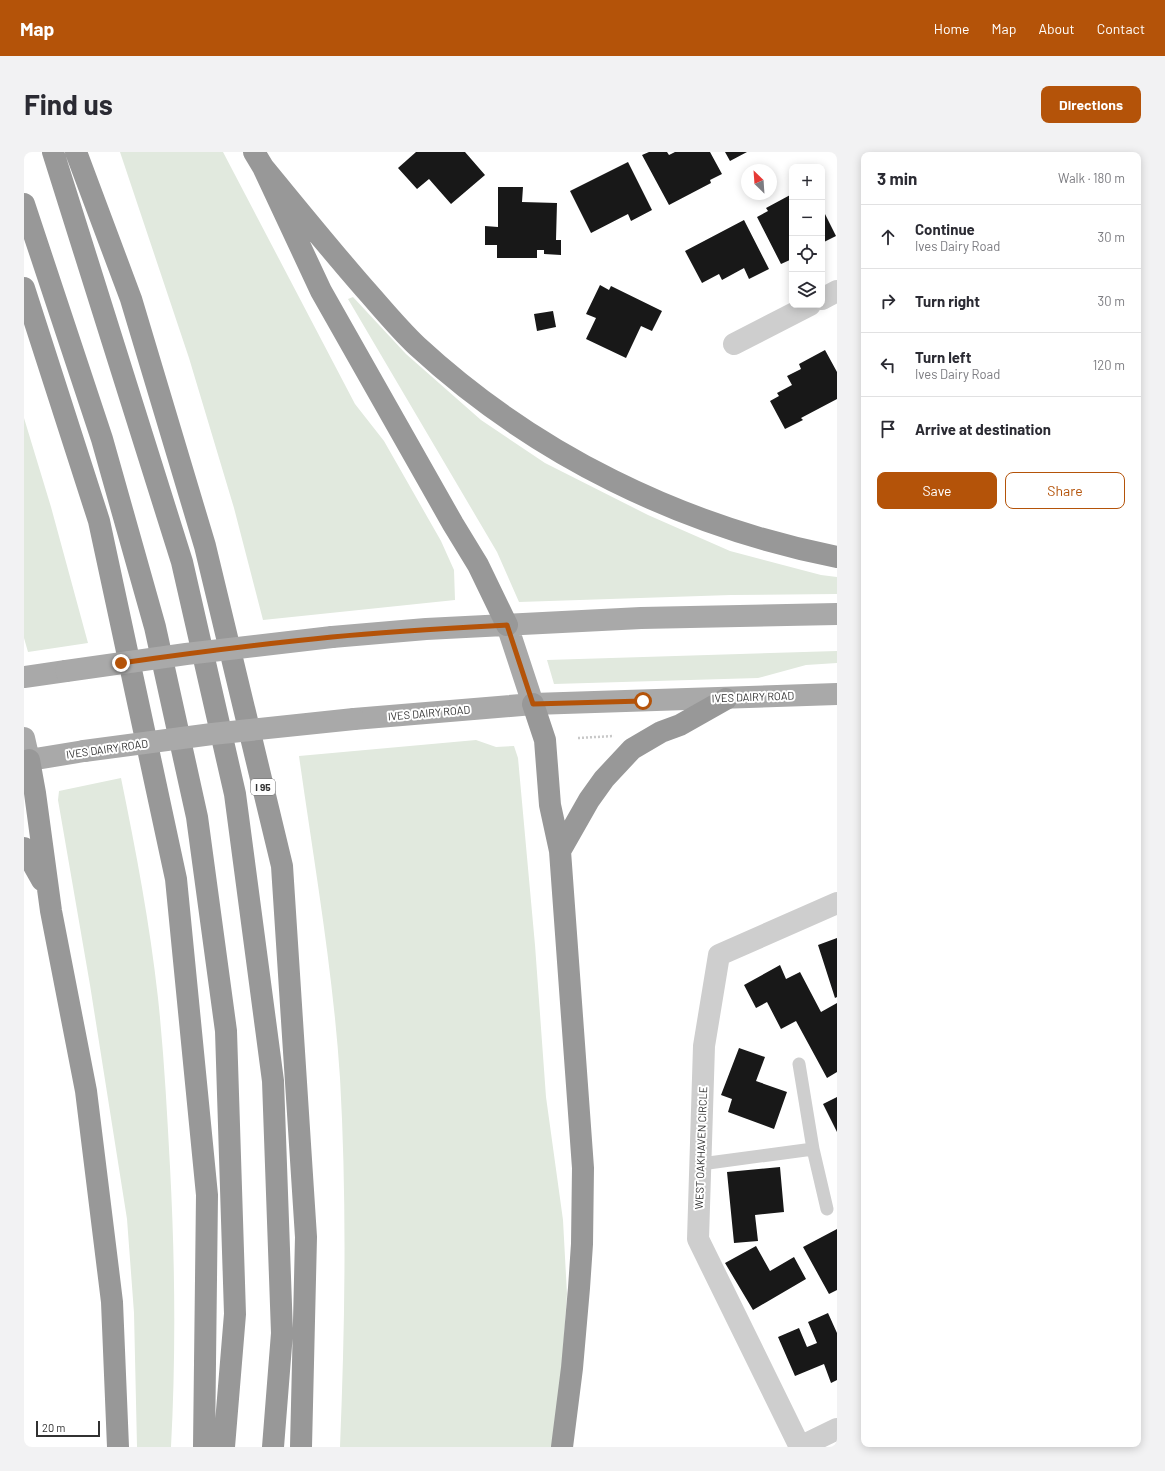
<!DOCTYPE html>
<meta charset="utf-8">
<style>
body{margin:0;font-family:Barlow,sans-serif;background:#f2f2f3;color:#2b2b33}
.controls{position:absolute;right:12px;top:12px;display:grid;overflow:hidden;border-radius:8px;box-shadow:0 2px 10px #0003}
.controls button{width:36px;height:36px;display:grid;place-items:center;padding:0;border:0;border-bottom:1px solid #e1e1e2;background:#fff;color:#2b2b33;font:20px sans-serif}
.compass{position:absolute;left:717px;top:12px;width:36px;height:36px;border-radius:50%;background:#fff;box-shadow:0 2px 10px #0003;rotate:335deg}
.scale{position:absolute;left:12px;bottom:10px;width:64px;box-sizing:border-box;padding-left:4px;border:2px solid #313131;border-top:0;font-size:11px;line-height:14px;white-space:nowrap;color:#313131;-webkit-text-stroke:3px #fff;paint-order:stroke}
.stop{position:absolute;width:12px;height:12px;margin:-9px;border:3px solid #b45309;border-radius:50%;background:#fff}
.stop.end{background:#b45309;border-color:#fff;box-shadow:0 1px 4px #0008}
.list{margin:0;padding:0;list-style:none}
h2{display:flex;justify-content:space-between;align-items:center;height:52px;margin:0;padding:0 16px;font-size:17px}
h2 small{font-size:13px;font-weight:400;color:#7c7c81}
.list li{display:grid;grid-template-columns:26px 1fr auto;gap:12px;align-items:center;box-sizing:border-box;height:64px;padding:0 16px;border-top:1px solid #e1e1e2}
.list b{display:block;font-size:15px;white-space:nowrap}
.list p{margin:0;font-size:13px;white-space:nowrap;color:#7c7c81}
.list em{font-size:13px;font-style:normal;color:#7c7c81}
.actions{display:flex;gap:8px;padding:12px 16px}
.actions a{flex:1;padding:9px 0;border:1px solid #b45309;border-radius:8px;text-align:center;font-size:14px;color:#b45309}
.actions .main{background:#b45309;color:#fff}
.icon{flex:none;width:22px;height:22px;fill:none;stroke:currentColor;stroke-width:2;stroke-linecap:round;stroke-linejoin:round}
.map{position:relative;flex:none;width:813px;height:1295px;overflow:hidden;border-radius:8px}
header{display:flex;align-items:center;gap:24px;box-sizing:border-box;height:56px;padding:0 20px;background:#b45309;color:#fff}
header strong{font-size:19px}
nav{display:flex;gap:22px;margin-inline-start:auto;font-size:14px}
.intro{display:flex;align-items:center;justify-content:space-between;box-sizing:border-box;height:96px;padding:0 24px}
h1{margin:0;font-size:28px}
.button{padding:10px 18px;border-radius:8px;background:#b45309;color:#fff;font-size:14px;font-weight:700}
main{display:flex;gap:24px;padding:0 24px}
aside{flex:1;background:#fff;border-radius:8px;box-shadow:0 2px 10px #0003}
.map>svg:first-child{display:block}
.green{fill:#e1e9de}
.building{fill:#181818}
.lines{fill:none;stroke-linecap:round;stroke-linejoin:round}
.path{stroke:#c8c8c8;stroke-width:2.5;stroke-dasharray:2 2;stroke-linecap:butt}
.lane{stroke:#cecece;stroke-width:13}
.street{stroke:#cecece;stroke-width:22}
.primary{stroke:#a9a9a9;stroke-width:22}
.highway{stroke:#989898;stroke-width:22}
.primary-bridge{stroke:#a9a9a9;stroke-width:22}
.route{stroke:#b45309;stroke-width:5}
.labels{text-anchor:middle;stroke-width:4;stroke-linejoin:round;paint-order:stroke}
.shield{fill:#fff;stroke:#6f6f6f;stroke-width:1}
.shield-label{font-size:10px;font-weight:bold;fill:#313131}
.street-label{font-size:11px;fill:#313131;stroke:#fff}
</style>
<header>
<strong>Map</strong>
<nav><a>Home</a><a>Map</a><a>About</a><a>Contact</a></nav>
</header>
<div class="intro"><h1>Find us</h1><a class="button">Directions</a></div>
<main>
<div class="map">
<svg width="813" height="1295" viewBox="0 0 813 1295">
<rect width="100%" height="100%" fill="#fff"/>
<path class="green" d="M96,0H199L331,252L360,289L417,389L430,418L431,448L239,468L210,356L165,206Z
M329,145L382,202L457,268L521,311L624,363L706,399L797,423L813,425V442L707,443L495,450L473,400L324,147Z
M0,266L27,355L64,491L4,500L0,486Z
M813,499V511L782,513L734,526L530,532L523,508Z
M452,588L472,595L490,594L494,606L511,793L522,945L539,1068L543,1142L536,1246L530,1295H316C321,1172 323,1049 316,926C309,818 290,711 275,604Z
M97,626C112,699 126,773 134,846C140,902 143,959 146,1015C151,1108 152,1202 147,1295H113L110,1161L103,1067L66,833L34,648L35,639Z"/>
<path class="building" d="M392,0H441L461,23L427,52L405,27L393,37L374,16Z
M625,0H643L645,3L651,0H686L698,22L686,28L687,31L645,53L618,3Z
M701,0H723L706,9Z
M604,10L628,58L607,69L604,62L567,81L546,39Z
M474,35H499L498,50L533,51L532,88H537V103L520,102V98H513V106H473V93H461V74L474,75Z
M768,42V107L757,112L733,65L744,59L742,56Z
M798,56L812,84L798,91Z
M720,68L745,117L725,127L720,116L698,128L695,122L678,131L661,99Z
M576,133L585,138L587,134L638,159L628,179L617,174L602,206L562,187L572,166L562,162Z
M529,159L532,175L513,179L510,162Z
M801,198L813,220V247L777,266L779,268L761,277L746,249L755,244L753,241L768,233L763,224L777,217L775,212Z
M813,786V845L811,846L794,793Z
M756,813L762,827L776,820L797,860L813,851V920L803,926L772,869L757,877L743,850L732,856L720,833Z
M715,896L741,905L732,929L763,940L750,977L704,960L708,947L697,943Z
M813,945V980L799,952Z
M756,1015L760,1060L731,1063L734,1089L710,1091L703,1020Z
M813,1077V1138L805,1142L779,1095Z
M732,1094L746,1119L770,1105L782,1127L729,1158L701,1111Z
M804,1161L813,1181V1228L807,1231L800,1212L771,1224L754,1185L775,1176L783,1195L793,1191L784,1170Z"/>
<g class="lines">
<path class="path" d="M554,586L590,584"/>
<path class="lane" d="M789,997L803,1057
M677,1012L789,997L775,912"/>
<path class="street" d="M798,147L813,139
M710,192L786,153
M776,1295L674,1087L680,894L695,803L813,751
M776,1295L813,1277"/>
<path class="primary" d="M483,473L509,552
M308,485L402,477L617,466L813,462
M0,525L42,519
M330,567L509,552L813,542
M0,586L5,608
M0,609L60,599"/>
<path class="highway" d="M29,0L158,410L211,642L249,929L258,1181L249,1295
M52,0L107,147L181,394L258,714L282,1085L277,1295
M230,0L239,15L297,139L429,372L454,413L483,473
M239,15C272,55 305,96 340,136C357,155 374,176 393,194C510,302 657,374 813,405
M0,52L78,287L131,475L173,665L202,879L211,1162L200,1295
M0,136L75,369L152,727L183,1043L180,1295
M509,552L521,588L526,653L536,699L559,1016L558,1092L555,1136L548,1216L538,1295
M5,608L11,641L27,759L62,939L88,1150L94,1295
M0,696L18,728
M536,699L565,648L580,627L608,597L637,580L656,573L702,547"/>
<path class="primary-bridge" d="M42,519L162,502L308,485
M60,599L188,582L330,567"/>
</g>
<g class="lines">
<path class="route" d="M97,511C167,501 237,492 308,485C366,479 425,476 483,473L509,552L619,549"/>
</g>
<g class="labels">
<rect class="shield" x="227" y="627" width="24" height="16" rx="3"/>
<g class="shield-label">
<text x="239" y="639">I 95</text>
</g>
<g class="street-label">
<text transform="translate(729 545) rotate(-2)" y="4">IVES DAIRY ROAD</text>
<text transform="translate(405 561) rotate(-5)" y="4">IVES DAIRY ROAD</text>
<text transform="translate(83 597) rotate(-8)" y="4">IVES DAIRY ROAD</text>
<text transform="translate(677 996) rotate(-88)" y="4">WEST OAKHAVEN CIRCLE</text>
</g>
</g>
</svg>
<div class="controls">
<button>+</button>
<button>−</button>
<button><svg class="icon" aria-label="locate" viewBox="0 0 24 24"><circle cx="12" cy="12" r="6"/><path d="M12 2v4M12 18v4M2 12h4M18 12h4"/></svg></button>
<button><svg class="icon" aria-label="layers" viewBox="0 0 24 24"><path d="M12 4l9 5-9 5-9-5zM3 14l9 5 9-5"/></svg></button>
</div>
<svg class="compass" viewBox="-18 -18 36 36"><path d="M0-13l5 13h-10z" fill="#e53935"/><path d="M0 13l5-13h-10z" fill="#7c7c81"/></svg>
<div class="scale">20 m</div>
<div class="stop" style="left:619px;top:549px"></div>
<div class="stop end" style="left:97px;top:511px"></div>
</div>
<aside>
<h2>3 min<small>Walk · 180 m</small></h2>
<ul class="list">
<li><svg class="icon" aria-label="ahead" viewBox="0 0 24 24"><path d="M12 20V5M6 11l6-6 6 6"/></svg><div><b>Continue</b><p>Ives Dairy Road</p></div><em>30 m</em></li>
<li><svg class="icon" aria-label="right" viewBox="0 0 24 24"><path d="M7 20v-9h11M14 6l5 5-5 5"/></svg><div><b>Turn right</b></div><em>30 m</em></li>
<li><svg class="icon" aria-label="left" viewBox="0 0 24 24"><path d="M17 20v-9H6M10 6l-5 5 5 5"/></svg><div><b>Turn left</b><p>Ives Dairy Road</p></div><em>120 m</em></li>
<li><svg class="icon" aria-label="arrive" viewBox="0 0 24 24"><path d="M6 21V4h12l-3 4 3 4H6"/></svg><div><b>Arrive at destination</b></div></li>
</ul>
<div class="actions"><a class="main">Save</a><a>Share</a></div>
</aside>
</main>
